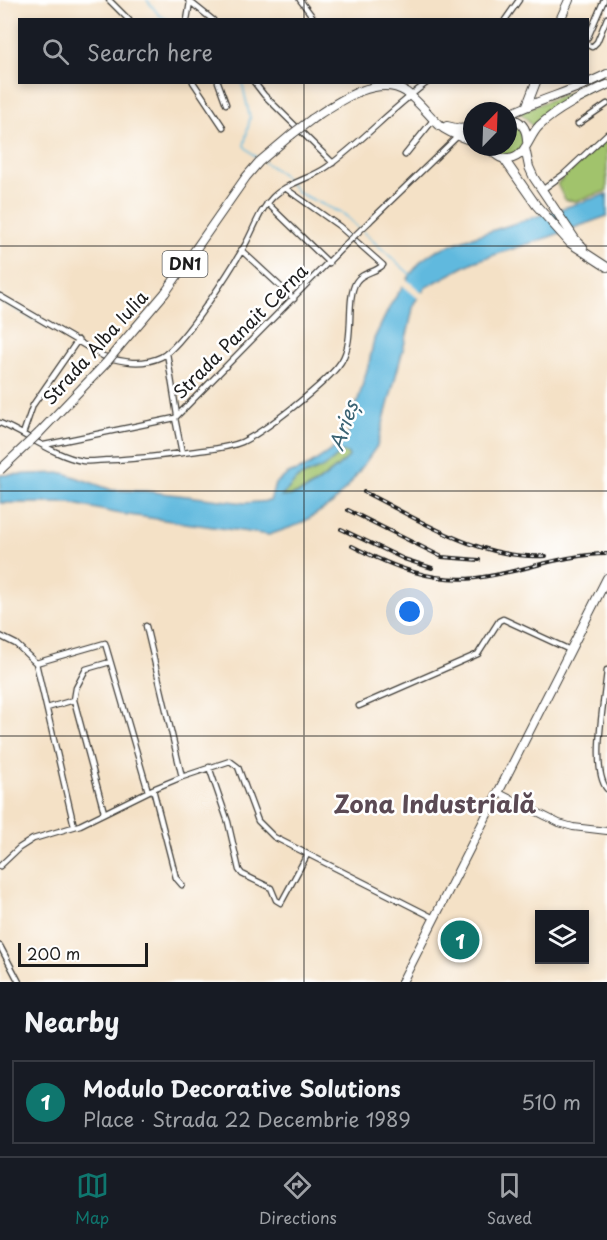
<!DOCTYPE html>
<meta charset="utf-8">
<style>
body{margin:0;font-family:"Playpen Sans",sans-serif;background:#20242c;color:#f1f3f6}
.controls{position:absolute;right:18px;bottom:18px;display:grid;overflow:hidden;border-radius:0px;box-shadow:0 3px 9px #0003}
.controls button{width:54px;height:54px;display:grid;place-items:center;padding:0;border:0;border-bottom:2px solid #363941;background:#171b24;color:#f1f3f6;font:30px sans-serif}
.compass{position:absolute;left:463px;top:102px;width:54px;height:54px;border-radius:50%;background:#171b24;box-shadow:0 3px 9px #0003;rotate:23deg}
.scale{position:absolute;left:18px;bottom:15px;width:130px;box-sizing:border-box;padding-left:6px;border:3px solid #1c1c1c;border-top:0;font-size:16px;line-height:21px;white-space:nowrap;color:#1c1c1c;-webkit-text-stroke:4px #fff;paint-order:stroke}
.you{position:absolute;left:410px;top:612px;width:21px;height:21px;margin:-15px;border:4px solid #fff;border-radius:50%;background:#1a73e8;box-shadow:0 0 0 9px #1a73e833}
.badge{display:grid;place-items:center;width:39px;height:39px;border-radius:50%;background:#0f766e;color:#fff;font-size:20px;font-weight:700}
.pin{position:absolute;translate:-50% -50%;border:3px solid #fff;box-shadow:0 2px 6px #0006}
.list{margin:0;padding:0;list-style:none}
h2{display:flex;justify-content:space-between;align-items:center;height:78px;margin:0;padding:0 24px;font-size:26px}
h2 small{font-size:20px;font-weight:400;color:#9ea1a6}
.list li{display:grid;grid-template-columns:39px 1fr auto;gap:18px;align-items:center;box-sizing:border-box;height:84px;margin:0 12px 12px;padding:0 12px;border:2px solid #363941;border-radius:0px}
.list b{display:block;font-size:22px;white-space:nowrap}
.list p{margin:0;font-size:20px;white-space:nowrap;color:#9ea1a6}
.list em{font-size:20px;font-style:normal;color:#9ea1a6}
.icon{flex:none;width:33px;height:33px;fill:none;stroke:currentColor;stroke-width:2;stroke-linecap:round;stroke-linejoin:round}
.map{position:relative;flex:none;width:607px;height:982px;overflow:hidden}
.search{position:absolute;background:#171b24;box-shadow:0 3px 9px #0003;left:18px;right:18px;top:18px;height:66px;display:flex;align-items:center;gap:15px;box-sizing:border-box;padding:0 21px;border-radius:0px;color:#9ea1a6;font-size:22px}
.sheet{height:174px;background:#171b24}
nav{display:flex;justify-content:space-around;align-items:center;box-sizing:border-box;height:84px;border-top:2px solid #363941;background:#171b24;font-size:16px;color:#9ea1a6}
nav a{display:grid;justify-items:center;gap:3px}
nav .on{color:#0f766e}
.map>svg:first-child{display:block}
.green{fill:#a1c36c;stroke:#5e7044;stroke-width:1.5}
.water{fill:#61b9de;stroke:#3e6a7d;stroke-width:1.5;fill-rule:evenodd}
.pier{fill:#f4e1c6}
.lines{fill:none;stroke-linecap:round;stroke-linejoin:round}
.stream{stroke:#61b9de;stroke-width:1.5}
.minor-casing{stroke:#3c3a36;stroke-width:7}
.tertiary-casing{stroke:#3c3a36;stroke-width:8}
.primary-casing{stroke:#3c3a36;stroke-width:10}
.minor{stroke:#fff;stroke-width:4.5}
.tertiary{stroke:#fff;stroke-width:6}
.primary{stroke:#fff;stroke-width:8}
.rail-casing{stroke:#1c1c1c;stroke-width:4}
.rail{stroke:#fff;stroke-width:1.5;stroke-dasharray:4.5;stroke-linecap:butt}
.minor-bridge-casing{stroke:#3c3a36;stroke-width:7;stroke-linecap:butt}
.primary-bridge-casing{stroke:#3c3a36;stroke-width:10;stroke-linecap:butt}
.minor-bridge{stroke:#fff;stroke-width:4.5}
.primary-bridge{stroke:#fff;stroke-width:8}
.grid{fill:none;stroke:#1c1c1c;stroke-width:1.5;stroke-opacity:0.55}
.labels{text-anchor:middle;stroke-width:5;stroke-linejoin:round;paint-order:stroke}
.shield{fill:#fff;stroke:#606060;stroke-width:1.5}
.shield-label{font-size:16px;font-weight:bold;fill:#1c1c1c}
.street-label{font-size:18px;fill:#1c1c1c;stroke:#fff}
.water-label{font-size:20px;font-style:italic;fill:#3b6373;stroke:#fff}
.district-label{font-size:24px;font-weight:bold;fill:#5b4a54;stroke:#fff}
</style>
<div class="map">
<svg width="607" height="982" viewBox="0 0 607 982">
<rect width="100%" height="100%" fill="#fff"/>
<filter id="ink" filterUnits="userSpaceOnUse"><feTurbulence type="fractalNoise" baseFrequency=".0167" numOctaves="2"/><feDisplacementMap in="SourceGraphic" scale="12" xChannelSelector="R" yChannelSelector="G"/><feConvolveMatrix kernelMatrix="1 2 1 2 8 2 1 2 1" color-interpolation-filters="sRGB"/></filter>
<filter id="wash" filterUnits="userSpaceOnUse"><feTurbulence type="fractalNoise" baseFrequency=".008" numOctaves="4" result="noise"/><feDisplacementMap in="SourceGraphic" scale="24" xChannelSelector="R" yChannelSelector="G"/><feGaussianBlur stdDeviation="1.35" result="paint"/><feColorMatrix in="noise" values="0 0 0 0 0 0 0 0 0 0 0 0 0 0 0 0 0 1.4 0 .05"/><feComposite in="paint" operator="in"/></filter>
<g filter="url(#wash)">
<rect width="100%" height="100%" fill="#f4e1c6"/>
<path class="green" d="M591,84L592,86L544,113L533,127L527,119L519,112Z
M508,119L521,125L525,142L518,154L505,157L490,147H508Z
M607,136V191L576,201L565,200L557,184Z
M342,452L348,453L349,457C332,471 303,498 280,497L298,478L324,467Z"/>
<path class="water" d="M607,194V216L549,237L473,262L426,287L414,303L409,327L377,446L350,484L332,504L300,524L269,535L115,513L70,503H0V475L64,473L112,490L145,491L245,503L270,501L275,484L288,474L305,468L346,440L369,363L374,339L391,304L413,271L422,260L435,251L466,239ZM342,452L348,453L349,457C330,473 307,496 281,497L298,478L324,467Z"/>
<path class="pier" d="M405,278L424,294L420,300L401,284Z"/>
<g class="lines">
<path class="stream" d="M147,0L159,15L168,20
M242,82L250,118L244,146L257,158
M264,162L282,174L297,192L345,215L359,229
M363,232L411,275
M0,300L49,327"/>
</g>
</g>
<g filter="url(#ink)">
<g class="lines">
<defs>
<path id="minor" d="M109,0L129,20
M188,0L213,20
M300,0L315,20
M187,20L190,2
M505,20L519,0
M588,37L604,0
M588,45L592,47L597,42L607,18
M193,82L223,127
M218,82L226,104
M254,82L264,95L333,163
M578,124L607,104
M405,155L434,119
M542,190L564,174L607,134
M267,203L329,263
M370,221L458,136
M241,250L294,299
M0,296L103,356C122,362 142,366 161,357C182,347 232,268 245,245C254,229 259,211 272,198C286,183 310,179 327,167C363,141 392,108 428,82
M167,353L177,415
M175,418L182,453
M0,423C27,434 54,456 83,461C93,462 101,460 110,460C140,459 168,455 197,451C212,449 228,448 242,442C264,432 328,382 341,362C356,339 345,301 356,282C362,272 375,273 383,265L339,226L285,188
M23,434L33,405L78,340
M44,445L175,418L348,242
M146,626L182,777
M0,636L16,644L36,663L74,826
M36,663L105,643L148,791
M607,670C605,698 590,769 607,789
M359,706L478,654L499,621L503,619L570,650
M47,708L74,700
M209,767L228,822L239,870L242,874L271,888L276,900L281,903L307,855
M153,789L176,878L182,885
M104,812L74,700L76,688L86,669L110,662
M0,866L19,848L33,839L80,825L153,789L182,777L230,761L238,767L258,821L274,837L434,918
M0,946L19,982"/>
<path id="tertiary" d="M499,793L559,823L573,827L607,831"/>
<path id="primary" d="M560,20L569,0
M527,105L536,82
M508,115C540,99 575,91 607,74
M508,118C521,120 527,128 527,141
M312,119C336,103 377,73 406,92C418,101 428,114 439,125C448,133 461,137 472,141
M447,126L460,129L472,127
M485,147C494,151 498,160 509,159C526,157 528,137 539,126C558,108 584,96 607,85
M525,148L529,167L534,178L575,239L583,247
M504,159L536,205L570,243L607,267
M119,347L165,293L246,177L259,162L291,135
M39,433L106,363
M402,982L607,578"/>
</defs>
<use href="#minor" class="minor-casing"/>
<use href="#tertiary" class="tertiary-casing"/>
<use href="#primary" class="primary-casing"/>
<use href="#minor" class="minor"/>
<use href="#tertiary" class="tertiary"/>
<use href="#primary" class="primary"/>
<defs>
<path id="rail" d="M364,492C422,521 479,560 546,556
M348,510L442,557L479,560
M341,529L404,559L432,568
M352,546C391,566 431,583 476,578C520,573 561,554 607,554"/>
</defs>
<use href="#rail" class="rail-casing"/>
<use href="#rail" class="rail"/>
<defs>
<path id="minor-bridge" d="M348,242L370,221"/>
<path id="primary-bridge" d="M291,135L312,119
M106,363L119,347
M0,470L39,433"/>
</defs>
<use href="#minor-bridge" class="minor-bridge-casing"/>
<use href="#primary-bridge" class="primary-bridge-casing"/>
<use href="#minor-bridge" class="minor-bridge"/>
<use href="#primary-bridge" class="primary-bridge"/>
</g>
</g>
<path class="grid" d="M304,0V20M304,82V982M0,246H607M0,491H607M0,736H607"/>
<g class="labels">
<rect class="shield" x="162.5" y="251" width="45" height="26" rx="4.5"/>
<g class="shield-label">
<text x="185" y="270">DN1</text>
</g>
<g class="street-label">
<text transform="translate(241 332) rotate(-45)" y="6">Strada Panait Cerna</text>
<text transform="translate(96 348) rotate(-48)" y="6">Strada Alba Iulia</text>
</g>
<g class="water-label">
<text transform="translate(344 426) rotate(-71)" y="7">Arieș</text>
</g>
<g class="district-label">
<text x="435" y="813">Zona Industrială</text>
</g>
</g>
</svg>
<div class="controls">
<button><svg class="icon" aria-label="layers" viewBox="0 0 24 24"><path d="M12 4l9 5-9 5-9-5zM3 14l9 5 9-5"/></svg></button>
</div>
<svg class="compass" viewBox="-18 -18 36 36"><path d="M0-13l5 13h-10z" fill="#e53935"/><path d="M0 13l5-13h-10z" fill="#9ea1a6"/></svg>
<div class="scale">200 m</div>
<div class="you"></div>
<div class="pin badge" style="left:460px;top:940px">1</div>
<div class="search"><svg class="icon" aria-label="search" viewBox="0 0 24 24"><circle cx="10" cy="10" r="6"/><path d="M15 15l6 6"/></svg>Search here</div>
</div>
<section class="sheet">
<h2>Nearby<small></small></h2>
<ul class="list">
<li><span class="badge">1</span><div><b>Modulo Decorative Solutions</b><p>Place · Strada 22 Decembrie 1989</p></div><em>510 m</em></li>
</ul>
</section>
<nav>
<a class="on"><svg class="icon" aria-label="map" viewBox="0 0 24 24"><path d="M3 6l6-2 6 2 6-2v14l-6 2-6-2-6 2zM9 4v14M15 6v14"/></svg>Map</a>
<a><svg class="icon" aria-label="directions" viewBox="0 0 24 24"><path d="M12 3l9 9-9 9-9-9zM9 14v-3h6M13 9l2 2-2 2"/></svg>Directions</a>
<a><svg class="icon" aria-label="saved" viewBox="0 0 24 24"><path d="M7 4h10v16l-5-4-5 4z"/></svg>Saved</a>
</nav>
